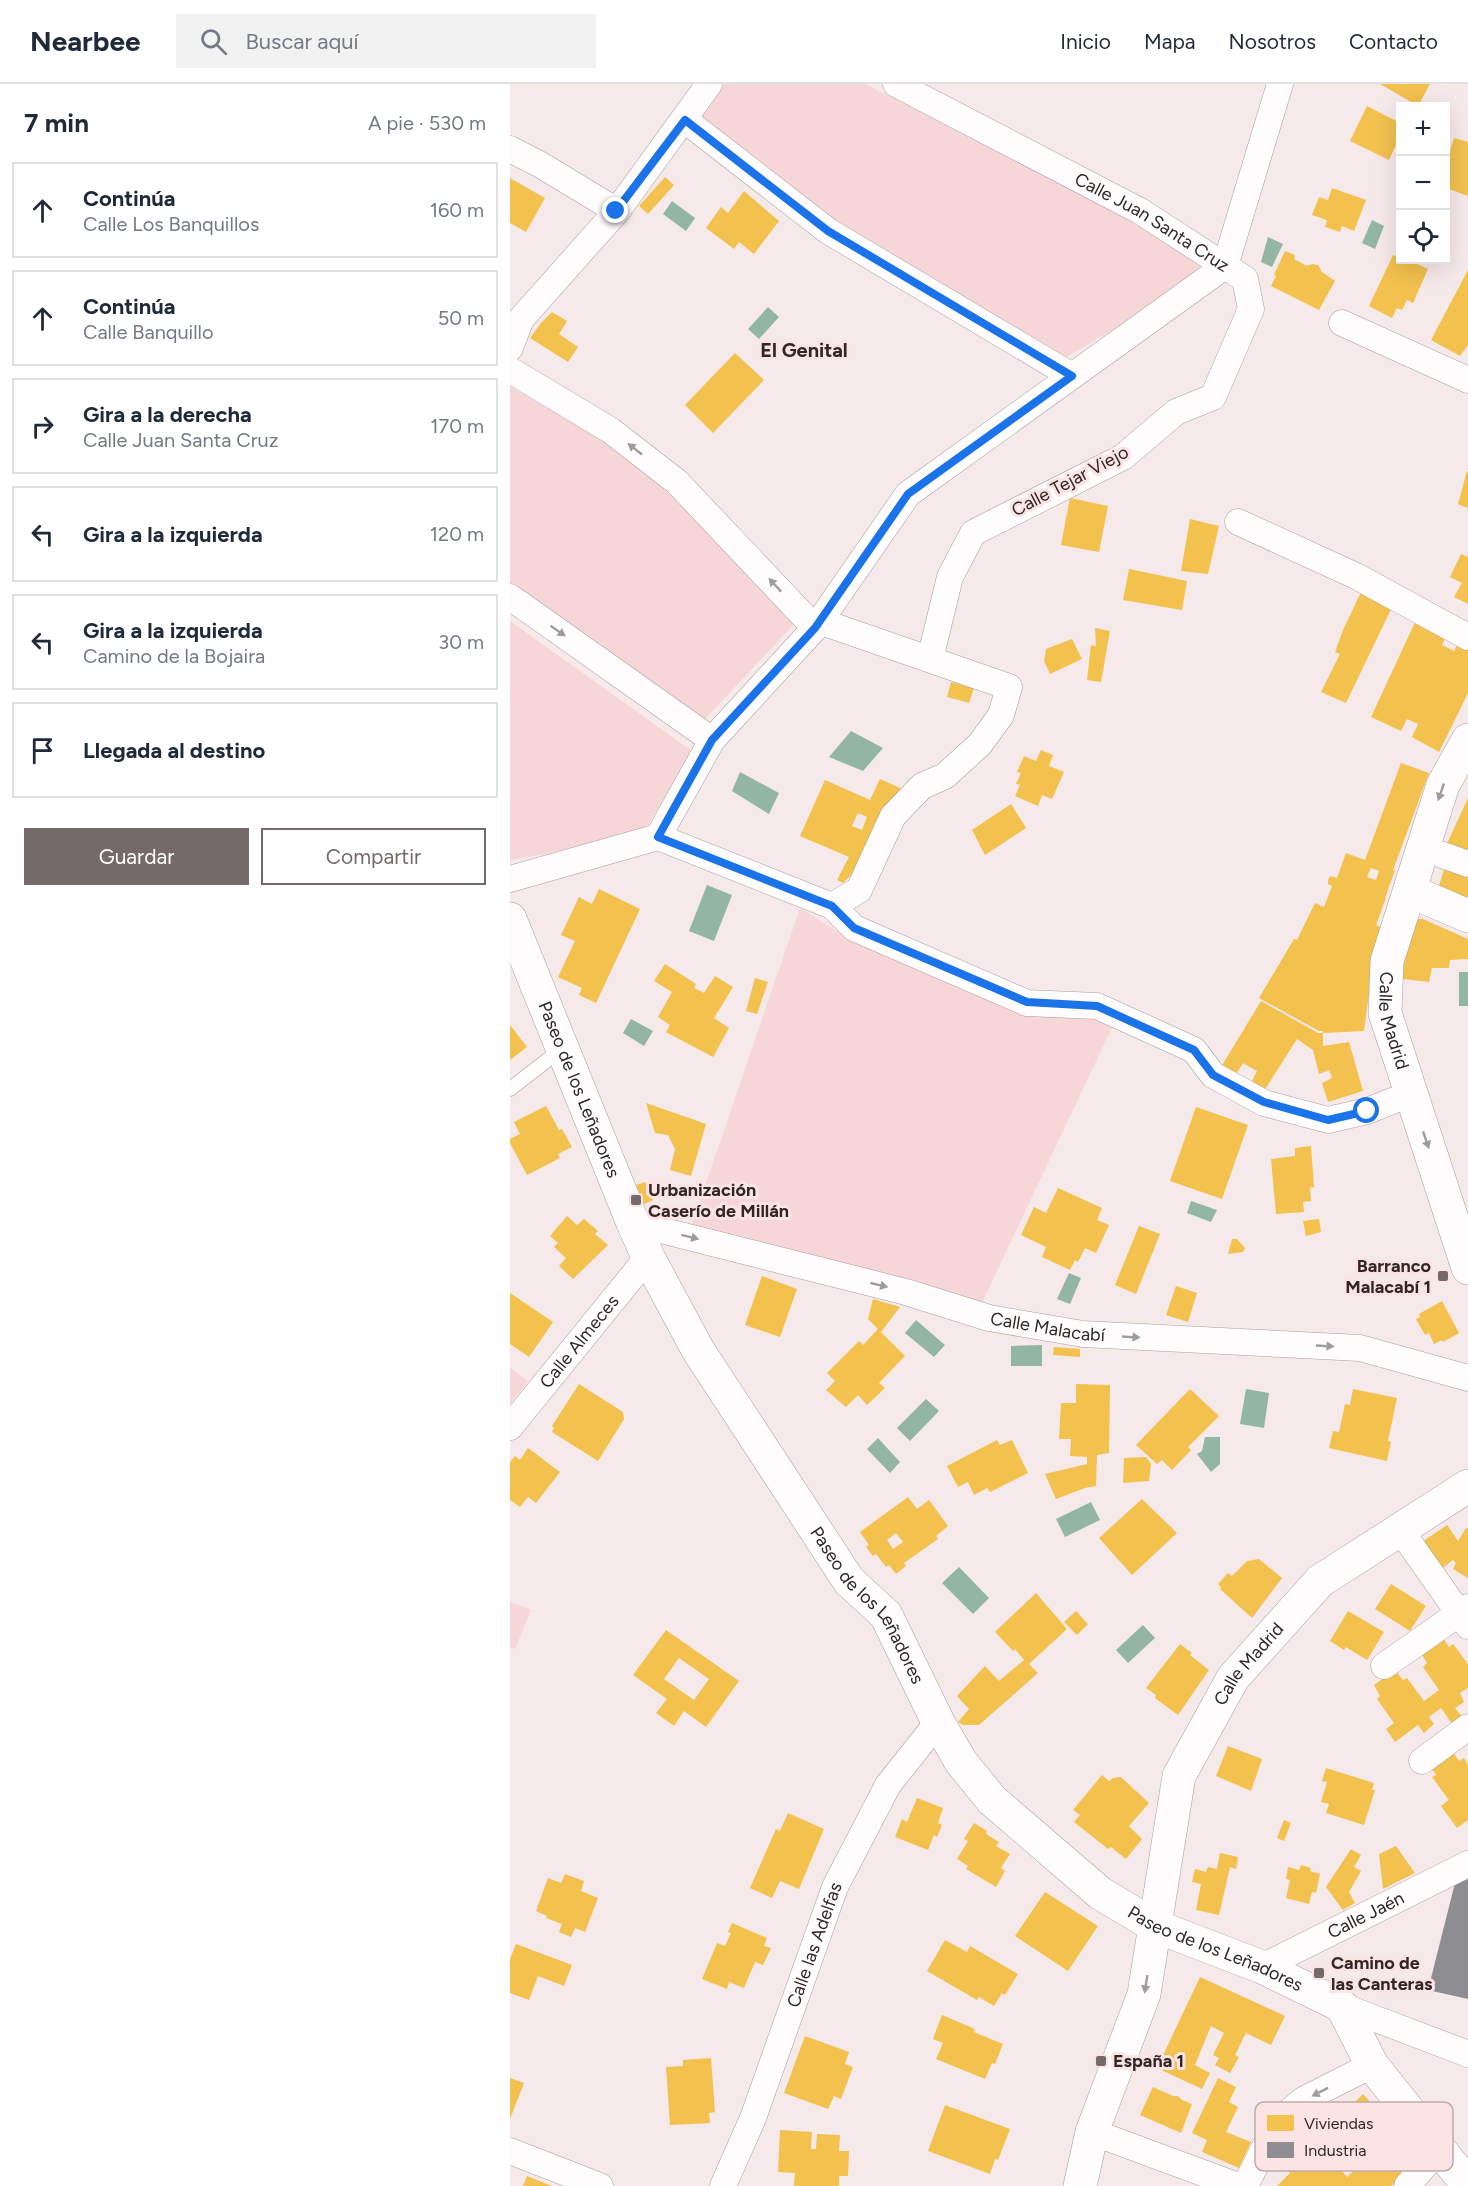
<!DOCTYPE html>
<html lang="es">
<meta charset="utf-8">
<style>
body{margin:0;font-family:Figtree,sans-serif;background:#f2f2f3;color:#1f2937}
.controls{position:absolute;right:18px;top:18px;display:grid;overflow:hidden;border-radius:0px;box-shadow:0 6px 24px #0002}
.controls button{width:54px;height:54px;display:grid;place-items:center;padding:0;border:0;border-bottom:2px solid #e0e1e3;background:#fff;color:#1f2937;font:30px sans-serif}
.stop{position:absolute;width:18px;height:18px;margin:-14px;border:4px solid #1a73e8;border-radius:50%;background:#fff}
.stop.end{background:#1a73e8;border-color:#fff;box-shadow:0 2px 6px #0008}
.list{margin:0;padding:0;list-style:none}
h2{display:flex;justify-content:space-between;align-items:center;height:78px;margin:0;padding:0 24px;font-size:26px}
h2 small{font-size:20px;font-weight:400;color:#747a83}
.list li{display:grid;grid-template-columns:39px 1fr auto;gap:18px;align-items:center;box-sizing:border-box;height:96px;margin:0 12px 12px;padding:0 12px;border:2px solid #e0e1e3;border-radius:0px}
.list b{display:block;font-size:22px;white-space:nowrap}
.list p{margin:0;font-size:20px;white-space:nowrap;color:#747a83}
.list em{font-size:20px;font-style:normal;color:#747a83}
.actions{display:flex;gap:12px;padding:18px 24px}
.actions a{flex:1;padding:14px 0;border:2px solid #756a6a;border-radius:0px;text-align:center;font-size:21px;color:#756a6a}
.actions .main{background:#756a6a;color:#fff}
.icon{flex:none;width:33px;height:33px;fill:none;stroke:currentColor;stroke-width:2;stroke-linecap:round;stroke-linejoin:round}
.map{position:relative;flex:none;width:958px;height:2102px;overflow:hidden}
header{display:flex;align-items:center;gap:36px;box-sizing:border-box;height:84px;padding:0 30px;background:#fff;border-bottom:2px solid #e0e1e3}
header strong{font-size:28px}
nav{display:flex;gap:33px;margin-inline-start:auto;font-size:21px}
.search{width:420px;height:54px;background:#f2f2f3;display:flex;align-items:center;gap:15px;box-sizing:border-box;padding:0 21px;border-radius:0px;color:#747a83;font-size:22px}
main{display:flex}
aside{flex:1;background:#fff}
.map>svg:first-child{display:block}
.green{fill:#f7d6d7}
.water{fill:#92b6a3}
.homes{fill:#f2c14e;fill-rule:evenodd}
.industry{fill:#8d8d92}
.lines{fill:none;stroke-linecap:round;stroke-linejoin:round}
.lane-casing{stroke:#a89e9e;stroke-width:15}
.street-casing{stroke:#a89e9e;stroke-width:27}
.secondary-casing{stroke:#a89e9e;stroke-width:34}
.lane{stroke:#fefcfc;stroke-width:14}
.street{stroke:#fefcfc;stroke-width:26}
.secondary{stroke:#fefcfc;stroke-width:33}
.oneway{fill:#a19c9c}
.route{stroke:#1a73e8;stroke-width:8}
.poi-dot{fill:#756a6a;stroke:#fce3e4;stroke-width:2}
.labels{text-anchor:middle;stroke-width:6;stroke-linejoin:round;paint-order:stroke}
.street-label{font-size:18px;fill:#2f2626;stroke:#fce3e4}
.poi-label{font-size:18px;font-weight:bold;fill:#2f2626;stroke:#fce3e4;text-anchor:start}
.neighbourhood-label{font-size:20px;font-weight:bold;fill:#2f2626;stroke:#fce3e4}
.key{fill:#fce3e4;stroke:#beaaab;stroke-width:1.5}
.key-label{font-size:16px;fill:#2f2626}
</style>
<header>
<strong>Nearbee</strong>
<div class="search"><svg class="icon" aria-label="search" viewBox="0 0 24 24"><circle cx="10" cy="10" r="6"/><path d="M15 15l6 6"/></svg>Buscar aquí</div>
<nav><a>Inicio</a><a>Mapa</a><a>Nosotros</a><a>Contacto</a></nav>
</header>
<main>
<aside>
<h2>7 min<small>A pie · 530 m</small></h2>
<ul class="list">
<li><svg class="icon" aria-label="ahead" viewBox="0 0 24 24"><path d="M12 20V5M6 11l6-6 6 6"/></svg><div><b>Continúa</b><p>Calle Los Banquillos</p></div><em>160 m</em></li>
<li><svg class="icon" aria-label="ahead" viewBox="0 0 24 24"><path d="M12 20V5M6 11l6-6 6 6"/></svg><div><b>Continúa</b><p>Calle Banquillo</p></div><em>50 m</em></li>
<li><svg class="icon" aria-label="right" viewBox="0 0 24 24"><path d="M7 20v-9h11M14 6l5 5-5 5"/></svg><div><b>Gira a la derecha</b><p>Calle Juan Santa Cruz</p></div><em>170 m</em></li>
<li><svg class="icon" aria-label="left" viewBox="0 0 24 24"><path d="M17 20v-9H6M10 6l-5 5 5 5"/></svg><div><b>Gira a la izquierda</b></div><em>120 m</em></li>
<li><svg class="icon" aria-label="left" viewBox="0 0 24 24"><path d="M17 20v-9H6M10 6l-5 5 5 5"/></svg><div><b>Gira a la izquierda</b><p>Camino de la Bojaira</p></div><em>30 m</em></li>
<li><svg class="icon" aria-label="arrive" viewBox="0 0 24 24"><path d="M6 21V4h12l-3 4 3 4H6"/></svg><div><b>Llegada al destino</b></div></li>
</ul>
<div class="actions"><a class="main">Guardar</a><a>Compartir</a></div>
</aside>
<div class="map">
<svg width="958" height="2102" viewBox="0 0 958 2102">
<rect width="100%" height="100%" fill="#f6e9e9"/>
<path class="green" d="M214,0H355L580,115L694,179L644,221L555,274L315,132L189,32Z
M0,303L111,367L170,412L286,538L194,636L0,499Z
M0,537L182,667L137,742L84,762L0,776Z
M290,824L336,853L605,937L471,1221L182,1140Z
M0,1284L18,1297L0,1320Z
M0,1518L21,1526L5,1565L0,1563Z"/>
<path class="water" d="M162,117L185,134L176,147L153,130Z
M862,136L874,142L865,165L852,159Z
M758,153L773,160L762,183L751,178Z
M258,223L269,233L249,255L238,245Z
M341,647L373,664L353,687L319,673Z
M230,688L269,709L259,730L222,707Z
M197,801L222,811L204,857L179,847Z
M949,888H958V922H949Z
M121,935L143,947L134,962L113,949Z
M681,1117L707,1126L701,1138L677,1129Z
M559,1189L571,1194L560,1220L547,1215Z
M406,1236L435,1261L424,1273L395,1249Z
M532,1261V1282H501V1262Z
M736,1305L759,1309L754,1344L730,1340Z
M416,1315L429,1327L400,1357L387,1344Z
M695,1353H710V1380L701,1388L687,1370L692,1367Z
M368,1354L390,1378L380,1389L357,1365Z
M581,1418L590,1436L555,1453L546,1435Z
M449,1483L479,1514L463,1530L432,1499Z
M633,1541L645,1554L618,1579L606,1566Z"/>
<path class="homes" d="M870,0H920L908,22Z
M857,22L890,39V52L879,76L840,57Z
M944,54L958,58V112L936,104V79Z
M155,93L164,101L138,130L129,122Z
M0,94L35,114L16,148L0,139Z
M822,104L856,116L844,147L832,142L830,148L815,143L817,136L802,131L809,113L818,116Z
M234,107L269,137L244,170L229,158L224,165L196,144L211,123L218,129Z
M775,167L785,171L784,175L797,182L802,180L808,181L812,188L825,197L809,226L761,202L766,192L764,191Z
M883,171L888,173L889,171L890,176H898L918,185L903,219L897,216L892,226L887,224L882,234L859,222Z
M958,186V261L950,272L921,256Z
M42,228L57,237L49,250L68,263L58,278L20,254L31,239Z
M225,269L254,296L203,349L175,321Z
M957,387L958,388V424L948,420Z
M560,414L598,422L589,468L551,461Z
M680,435L709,442L698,490L671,487Z
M951,470L958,473V520L944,513L952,499L940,493Z
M619,485L677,497L672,526L613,516Z
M853,504L884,519L836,619L811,608L830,570L825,568L833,546Z
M907,534L937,550L932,561L944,567L949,556L958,560V609L929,668L902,653L908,640L897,635L891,647L861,633Z
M585,544L600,547L591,598L577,596L581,561L586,562Z
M562,555L572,575L540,590L534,577L536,565Z
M441,598L464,604L459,619L437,613Z
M531,666L543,671L539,682L554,688L542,715L532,711L528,722L505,712L510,701L506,700L511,689L507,688L514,672L526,677Z
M891,679L919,689L883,786H885L875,814H876L866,841L874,845L862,887L854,947L813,949V947H809L749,914L784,855L787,856L805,819L814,823L822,802L818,800V796L820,792L827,794L836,769L855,776ZM861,784L869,787L866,796L857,793Z
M370,695L399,708L353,779L333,799L327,796L339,773L290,752L315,696L360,716ZM348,729L357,733L352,746L342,742Z
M958,714V771L935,764Z
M501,720L516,744L475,771L462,746Z
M936,779L958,786V819L927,808Z
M89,805L130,825L86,919L69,911L72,904L48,893L65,857L51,851L69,813L82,820Z
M908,835H913L958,855V875L940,876L939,884H922L919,898L893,895L894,872L900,847Z
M155,880L186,900L184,904L194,909L205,892L223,903L204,934L219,944L203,973L156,948L160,941L148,933L162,908L144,897Z
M245,894L258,898L247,930L236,927Z
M751,917L808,949H813V962L839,958L853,1007L818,1018L812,999L822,994L819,986L809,990L803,966L787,955L754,1007L740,1001L747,987L733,979L725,992L711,983Z
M0,941L17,963L0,976Z
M136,1019L196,1040L181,1092L160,1086L165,1065L158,1051L145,1049Z
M36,1022L49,1046L52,1045L62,1063L48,1070L50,1074L17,1091L0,1059V1055L10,1050L4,1038Z
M686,1023L738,1041L712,1115L660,1097Z
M801,1062L804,1103L800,1104L801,1117L793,1118L794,1128L766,1130L761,1075L785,1072V1064Z
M135,1098L143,1116L134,1120L126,1101Z
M548,1104L592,1124L587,1136L599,1141L586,1169L575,1164L568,1178L565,1176L560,1186L532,1173L536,1163L511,1151L524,1123L536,1129Z
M57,1132L67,1141L74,1135L88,1147L85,1150L98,1161L63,1195L49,1182L56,1174L44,1163L48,1159L40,1152Z
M809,1135L811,1148L796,1152L793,1137Z
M629,1142L650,1150L626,1210L605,1201Z
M722,1155H727L735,1164L733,1168L718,1170Z
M252,1192L287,1205L270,1253L235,1241Z
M666,1202L687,1209L678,1238L656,1231Z
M0,1209L43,1238L19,1273L0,1260Z
M363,1215L390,1223L371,1248L395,1272L369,1299L375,1304L357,1321L348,1311L336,1323L316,1306L325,1297L317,1289L349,1257L353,1261L368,1245L358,1235Z
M932,1217L949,1249L933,1258L932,1256L924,1260L919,1249L915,1251L906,1235L910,1233L909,1230Z
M544,1263L570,1265V1273L543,1271Z
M69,1300L113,1328L114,1335L88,1377L42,1348L44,1344L42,1342Z
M566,1300L600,1301L599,1369L587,1371L586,1402L575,1404L546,1415L535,1390L577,1380V1373L560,1372L561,1355H549L551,1319H566Z
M680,1305L709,1332L678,1363L681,1366L662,1386L652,1376L647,1380L626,1361Z
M843,1305L887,1314L878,1357L881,1358L877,1377L819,1364L823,1347L829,1348L835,1320L840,1321Z
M487,1356L490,1361L502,1356L518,1389L480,1408L477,1404L464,1411L458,1398L448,1403L437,1382Z
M18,1364L50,1388L26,1419L18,1413L10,1423L0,1416V1378L5,1372L10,1376Z
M636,1373L641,1380L639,1397L613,1399L614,1374Z
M398,1413L407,1425L419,1416L438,1442L426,1452L428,1455L394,1479L396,1482L386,1490L379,1481L376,1483L366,1470L363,1472L356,1463L359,1461L350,1448ZM386,1449L393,1458L383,1465L377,1456Z
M632,1415L667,1449L622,1491L589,1454Z
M937,1441L948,1457L956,1444L958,1445V1494L943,1485L946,1479L943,1476L929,1487L909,1460Z
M749,1475L772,1494L742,1534L710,1505L711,1503L708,1500L718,1489L722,1492L737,1477Z
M881,1500L916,1522L900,1547L865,1525Z
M526,1509L557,1545L519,1580L528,1589L469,1641H453L448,1638L459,1625L447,1612L475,1582L489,1597L514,1576L505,1565L503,1567L485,1548Z
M566,1527L578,1540L567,1551L554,1538Z
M838,1527L874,1548L857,1576L836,1563L834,1566L820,1557Z
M156,1546L229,1597L196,1643L174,1627L164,1642L146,1629L157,1615L123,1591ZM169,1574L199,1595L184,1616L154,1595Z
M932,1552L939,1563L943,1560L958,1580V1604L950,1609L954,1618L945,1624L954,1635L944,1643L931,1624L919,1633L924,1640L914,1649L908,1641L885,1658L876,1645L884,1639L867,1615L870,1612L864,1601L885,1586L893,1596L897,1594L914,1617L929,1606L913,1583L917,1579L910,1568Z
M670,1560L682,1569L680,1571L699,1586L668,1631L645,1614L646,1611L636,1604Z
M718,1662L752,1675L741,1707L706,1692Z
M941,1665L949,1677L954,1674L958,1681V1736L947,1744L931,1722L939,1716L922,1693L926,1691L919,1681Z
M816,1684L864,1699L862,1706H865L854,1741L816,1729L819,1720L811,1718L817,1698L812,1697Z
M592,1691L599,1697L603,1694L611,1693L639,1719L619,1742L632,1755L616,1775L601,1763L598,1765L564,1738L570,1731L563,1726Z
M407,1714L433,1724L428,1739L432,1741L427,1753L424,1751L418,1766L385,1753L392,1735L397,1738Z
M278,1729L314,1745L289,1805L270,1797L262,1814L240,1804L266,1745L270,1747Z
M774,1736L781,1739L774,1757L767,1754Z
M464,1739L477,1747L476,1750L489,1758L486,1762L500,1770L491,1784L495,1787L486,1803L456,1785L458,1782L447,1775L458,1757L454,1755Z
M886,1762L905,1789L873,1805L869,1770Z
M841,1765L851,1771L844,1783L851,1787L839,1808L845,1819L833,1826L816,1803Z
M710,1769L728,1773L726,1785L720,1783L709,1831L686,1826L691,1800L682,1798L685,1785L696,1788L698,1783L707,1785Z
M791,1781L801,1784L800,1787L810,1790L806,1809L802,1808L799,1820L776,1814L780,1796L776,1795L778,1783L789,1786Z
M55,1790L74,1797L71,1807L88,1814L75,1848L65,1844L61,1853L49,1848L52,1840L36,1834L37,1832L26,1827L38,1794L51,1799Z
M535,1808L588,1842L558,1887L505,1852Z
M222,1839L257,1854L254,1862L261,1864L253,1881L245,1878L234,1904L219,1898L217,1905L192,1895L207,1859L215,1862L221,1849L218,1848Z
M435,1856L457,1868L460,1862L508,1890L495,1911L492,1909L484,1922L469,1913L467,1916L417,1887Z
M6,1860L62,1881L54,1902L28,1892L19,1916L0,1909V1875Z
M690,1893L775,1932L761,1961L736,1949L725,1971L729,1973L720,1989L705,1981L709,1974L703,1971L714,1949L701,1942L685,1981L700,1989L692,2005L647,1984Z
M432,1931L465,1945L464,1948L493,1960L485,1980L482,1979L475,1995L426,1975L433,1959L423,1955Z
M295,1952L339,1968L335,1980L343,1983L331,2015L324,2012L318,2025L274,2009Z
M201,1974L205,2028L199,2029L200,2039L160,2041L156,1983L173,1982V1976Z
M0,1994L14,1999L0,2035Z
M708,1994L726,2003L719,2018L728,2023L716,2048L741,2058L729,2084L692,2068L697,2056L682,2049Z
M643,2003L663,2012H668L672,2016L682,2020L671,2049L630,2031Z
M853,2010L877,2037L865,2050L881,2067L880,2069L897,2085L881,2102H767L780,2089L772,2081L792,2065L827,2029L830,2033ZM840,2063L847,2069L844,2073L851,2080L837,2093L831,2086L834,2082L827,2076Z
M435,2021L500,2045L488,2076L485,2075L480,2090L418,2067Z
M270,2046L302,2048L301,2065H306L307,2050L330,2051L329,2067H339L338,2092H329V2102H284L285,2089L268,2088Z
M17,2092L42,2102H13Z"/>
<path class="industry" d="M958,1792V1915L918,1906L945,1799Z"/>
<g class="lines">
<defs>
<path id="lane" d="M0,1005L53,964"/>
<g id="street">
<path id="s1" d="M386,0L630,127L735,195L741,225L703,313L666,328L613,373L463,449L440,493L420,575"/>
<path d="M175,36L318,147L562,292"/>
<path d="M0,65L31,81L107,127"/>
<path d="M715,182L770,0"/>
<path d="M832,239L958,296"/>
<path d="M0,264L11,235L107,127L199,0"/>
<path d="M0,286L100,346L167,398L305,544"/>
<path d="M728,438L846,492L958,553"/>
<path d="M0,513L202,656"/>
<path d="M148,753L202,656L305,544L398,410L715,182"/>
<path d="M913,764L958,780"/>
<path d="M0,795L148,753L322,822L349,806L383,732L412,702L435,692L470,660L491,631L499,603L309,537"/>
<path d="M322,822L344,844L517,919L587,922L684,966L703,991L754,1019L818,1036L857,1027L900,1010"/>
<path id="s2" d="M123,1139L396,1208L479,1234L573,1250L850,1264L958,1294"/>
<path id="s3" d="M0,1343L138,1173"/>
<path d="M891,1447L958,1542"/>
<path d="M874,1582L958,1523"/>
<path d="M912,1677L958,1643"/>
<path id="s4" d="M752,1883L958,1780"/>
<path d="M832,1922L958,1970"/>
<path d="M582,2048L728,2102"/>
<path d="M0,2067L90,2102"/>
<path id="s5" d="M213,2102L243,2034L325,1803L378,1701L428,1638"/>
<path d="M735,2102L768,2037L793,2016L862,1981"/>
<path d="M897,2102L930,2064"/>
</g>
<g id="secondary">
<path id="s6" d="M958,656L933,701L877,877L875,929L958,1184"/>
<path d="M900,807L958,832"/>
<path id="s7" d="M0,835L123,1139L138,1173L188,1266L339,1497L376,1531L428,1638L451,1678L482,1716L590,1809L645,1842L752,1883L832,1922L862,1981L958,2101"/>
<path id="s8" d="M570,2102L582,2048L634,1910L669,1692L723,1594L810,1497L958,1402"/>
</g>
</defs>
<use href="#lane" class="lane-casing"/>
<use href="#street" class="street-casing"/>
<use href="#secondary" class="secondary-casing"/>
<use href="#lane" class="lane"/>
<use href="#street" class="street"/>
<use href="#secondary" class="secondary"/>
</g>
<defs><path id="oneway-solid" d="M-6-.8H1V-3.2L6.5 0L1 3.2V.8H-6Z" transform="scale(1.5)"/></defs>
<g class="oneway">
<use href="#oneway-solid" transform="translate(125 365) rotate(-142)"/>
<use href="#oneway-solid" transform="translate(265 501) rotate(-133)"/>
<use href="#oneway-solid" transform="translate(48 547) rotate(35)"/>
<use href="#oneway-solid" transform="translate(931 708) rotate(109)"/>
<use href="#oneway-solid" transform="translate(916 1056) rotate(71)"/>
<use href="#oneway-solid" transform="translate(180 1153) rotate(14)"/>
<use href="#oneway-solid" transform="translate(369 1201) rotate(14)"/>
<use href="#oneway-solid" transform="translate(621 1253) rotate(3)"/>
<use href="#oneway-solid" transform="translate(815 1262) rotate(3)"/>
<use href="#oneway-solid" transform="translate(636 1900) rotate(99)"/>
<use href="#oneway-solid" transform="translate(810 2008) rotate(153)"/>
</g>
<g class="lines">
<path class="route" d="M106,127L175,36L318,147L562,292L398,410L305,544L202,656L148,753L322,822L344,844L517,918L587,922L684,966L703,991L754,1018L818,1036L857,1027"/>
</g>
<g class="poi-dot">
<rect x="120" y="1110" width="12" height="12" rx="3"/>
<rect x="927" y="1186" width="12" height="12" rx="3"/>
<rect x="803" y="1883" width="12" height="12" rx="3"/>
<rect x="585" y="1971" width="12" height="12" rx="3"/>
</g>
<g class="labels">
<g class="street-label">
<text dy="6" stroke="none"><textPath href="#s1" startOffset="291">Calle Juan Santa Cruz</textPath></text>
<text transform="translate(560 397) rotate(-28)" y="6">Calle Tejar Viejo</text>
<text dy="6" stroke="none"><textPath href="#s6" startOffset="297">Calle Madrid</textPath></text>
<text dy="6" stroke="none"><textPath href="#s7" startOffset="184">Paseo de los Leñadores</textPath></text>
<text dy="6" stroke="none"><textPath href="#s2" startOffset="428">Calle Malacabí</textPath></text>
<text dy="6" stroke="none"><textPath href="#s3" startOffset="110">Calle Almeces</textPath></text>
<text dy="6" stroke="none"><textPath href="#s7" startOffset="778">Paseo de los Leñadores</textPath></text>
<text dy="6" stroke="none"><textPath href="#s8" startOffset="556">Calle Madrid</textPath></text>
<text dy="6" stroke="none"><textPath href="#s4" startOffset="116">Calle Jaén</textPath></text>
<text dy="6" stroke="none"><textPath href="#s5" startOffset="258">Calle las Adelfas</textPath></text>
<text dy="6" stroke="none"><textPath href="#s7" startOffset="1282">Paseo de los Leñadores</textPath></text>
</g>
<g class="poi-label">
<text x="138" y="1112">Urbanización<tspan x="138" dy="21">Caserío de Millán</tspan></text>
<text x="921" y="1188" text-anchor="end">Barranco<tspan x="921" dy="21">Malacabí 1</tspan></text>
<text x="821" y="1885">Camino de<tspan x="821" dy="21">las Canteras</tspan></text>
<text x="603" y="1983">España 1</text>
</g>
<g class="neighbourhood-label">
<text x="294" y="273">El Genital</text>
</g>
</g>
<rect x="745" y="2018" width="198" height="69" rx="9" class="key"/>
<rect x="757" y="2031" width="27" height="16" fill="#f2c14e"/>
<rect x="757" y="2058" width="27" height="16" fill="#8d8d92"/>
<g class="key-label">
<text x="794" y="2045">Viviendas</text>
<text x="794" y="2072">Industria</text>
</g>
</svg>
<div class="controls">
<button>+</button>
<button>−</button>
<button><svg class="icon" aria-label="locate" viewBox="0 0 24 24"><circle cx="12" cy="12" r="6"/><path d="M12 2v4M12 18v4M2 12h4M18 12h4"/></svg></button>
</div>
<div class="stop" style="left:857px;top:1027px"></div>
<div class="stop end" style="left:106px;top:127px"></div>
</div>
</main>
